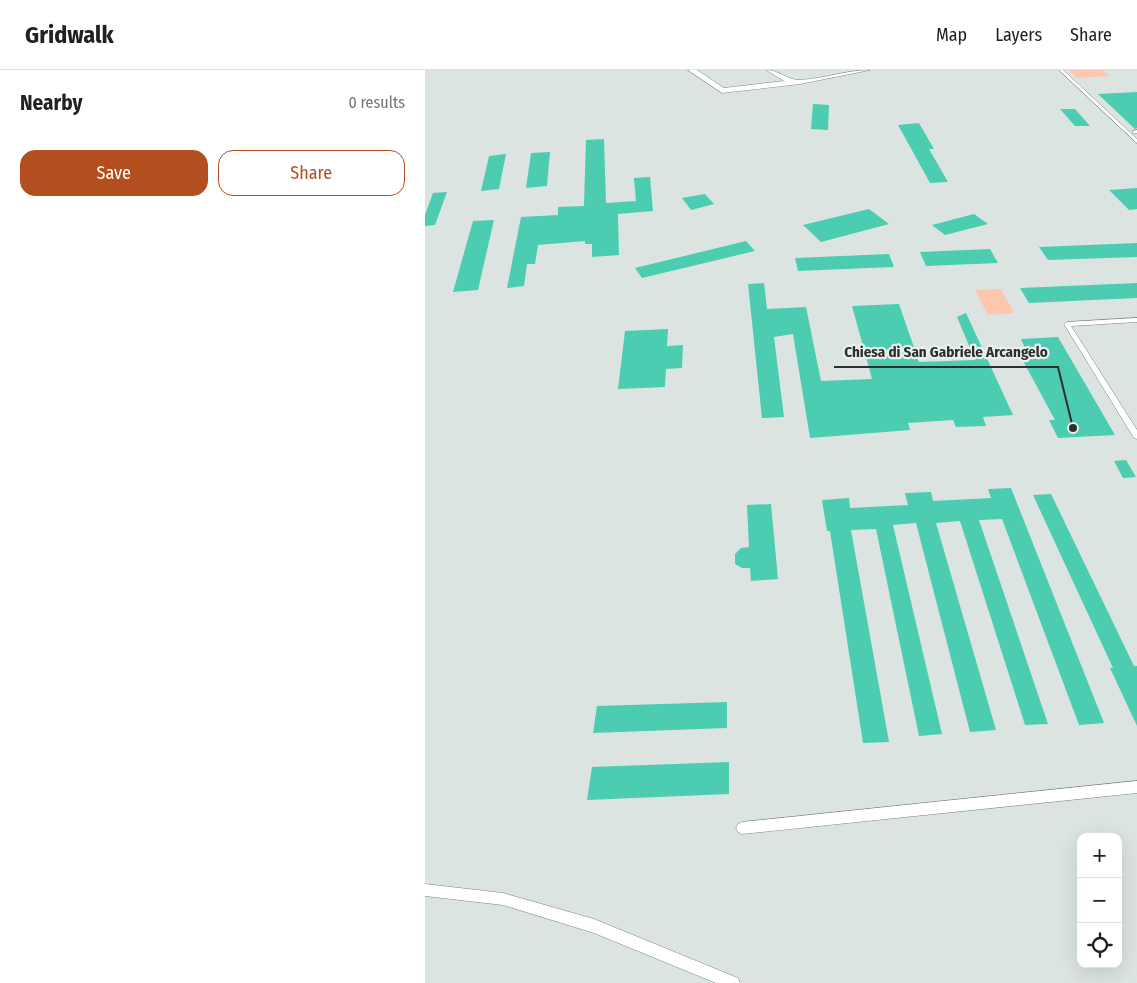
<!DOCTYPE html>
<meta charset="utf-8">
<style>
body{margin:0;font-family:"Fira Sans Condensed",sans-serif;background:#f2f2f2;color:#202124}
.controls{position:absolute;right:15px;bottom:15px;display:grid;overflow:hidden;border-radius:10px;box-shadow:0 5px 20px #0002}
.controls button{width:45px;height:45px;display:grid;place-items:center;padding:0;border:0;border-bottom:1px solid #e0e0e0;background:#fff;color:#202124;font:25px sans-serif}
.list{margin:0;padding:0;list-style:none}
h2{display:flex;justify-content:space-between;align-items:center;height:65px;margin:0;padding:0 20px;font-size:21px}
h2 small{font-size:16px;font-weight:400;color:#757577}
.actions{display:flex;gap:10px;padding:15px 20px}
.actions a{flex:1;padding:11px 0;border:1px solid #b34f1f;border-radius:15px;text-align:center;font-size:18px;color:#b34f1f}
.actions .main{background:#b34f1f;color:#fff}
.icon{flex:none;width:28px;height:28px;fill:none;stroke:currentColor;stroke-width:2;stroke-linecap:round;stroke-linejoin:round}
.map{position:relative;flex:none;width:712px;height:913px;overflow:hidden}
header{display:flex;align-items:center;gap:30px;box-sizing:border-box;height:70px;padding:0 25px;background:#fff;border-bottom:1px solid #e0e0e0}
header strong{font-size:24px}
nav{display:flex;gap:28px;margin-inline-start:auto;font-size:18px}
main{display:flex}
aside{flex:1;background:#fff}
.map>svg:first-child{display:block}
.green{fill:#fdc6af}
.building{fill:#4cccb1}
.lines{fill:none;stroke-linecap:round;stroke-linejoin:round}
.service-casing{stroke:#7b8380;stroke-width:1}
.minor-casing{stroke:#7b8380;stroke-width:1}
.service{fill:#fff;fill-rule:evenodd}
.minor{fill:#fff;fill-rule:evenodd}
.leader{fill:none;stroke:#2c2f2e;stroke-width:2}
.callout-dot{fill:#2c2f2e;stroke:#e9f1ee;stroke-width:2}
.callout-label{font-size:15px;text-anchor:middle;font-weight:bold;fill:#2c2f2e;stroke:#e9f1ee;stroke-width:4.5;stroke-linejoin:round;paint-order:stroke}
</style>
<header>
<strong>Gridwalk</strong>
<nav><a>Map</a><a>Layers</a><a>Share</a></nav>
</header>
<main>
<aside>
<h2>Nearby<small>0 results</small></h2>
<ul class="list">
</ul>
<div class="actions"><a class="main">Save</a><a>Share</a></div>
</aside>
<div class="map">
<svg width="712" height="913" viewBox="0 0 712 913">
<rect width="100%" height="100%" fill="#dce4e1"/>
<path class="green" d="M643,0H677L685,6L652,8Z
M576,219L589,243L563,245L550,220Z"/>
<path class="building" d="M712,22V58L710,59L673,24Z
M388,34L404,35L403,60L386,59Z
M635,39H650L665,56H650Z
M494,53L509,79H504L523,112L505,113L473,55Z
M179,69L181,133L211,131L209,108L225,107L228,141L193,144L194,185L167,187V174H160V171L113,175L110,194H102L99,216L82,218L96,147L133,145V137L159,136L161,70Z
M125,82L122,116L101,118L106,83Z
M81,84L74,119L56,121L64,86Z
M712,118V139L704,140L684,120Z
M22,122L10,155L0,156V145L8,123Z
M280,124L289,134L266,140L257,128Z
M444,139L464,154L396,172L378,155Z
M549,144L563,154L520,165L507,155Z
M69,150L53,220L28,222L48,151Z
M321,171L330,181L217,208L210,198Z
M712,173V187L623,190L614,177Z
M565,179L573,193L501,196L495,182Z
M464,184L469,197L373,201L370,188Z
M339,213L342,239L381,237L396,311L447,309L427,236L474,234L494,292L550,290L532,247L541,243L588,345L558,347L561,356L531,357L528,350L483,353L485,360L385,368L368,264L349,267L359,347L337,348L323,214Z
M712,213V228L604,233L595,218Z
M243,259L242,276L258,275L257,298L241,299L240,317L193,319L200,261Z
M633,267L690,365L633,368L624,350H630L591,278H600L596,269Z
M701,390L711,407L698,408L689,391Z
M586,418L679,653L654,655L577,449L554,450L623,654L600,655L535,451L511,453L571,660L545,662L491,453L468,455L517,664L494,666L451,459L426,460L464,672L438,673L405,461H402L397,430L424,428L425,438L483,435L480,423L506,422L508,431L566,428L563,419Z
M626,424L709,596H712V656L685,598H688L608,425Z
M346,434L353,509L326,511L325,498H317L310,494V484L316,478L324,477L322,435Z
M302,632V658L168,663L172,636Z
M304,692V724L162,730L167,697Z"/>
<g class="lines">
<defs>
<path id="service" d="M634,0H638L712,69V73Z
M712,60V63H708V61Z
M712,248V252L646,256L712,360V369L709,368L639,254L642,252Z
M712,711V723L317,764L313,762L311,758L313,754L317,752Z
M0,814L78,823L169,849L313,908L315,913H291L169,863L78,835L0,826Z"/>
<path id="minor" d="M263,0H272L299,18L359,11L341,0C354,0 362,10 374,10C398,9 421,0 445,0L375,14L297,23Z"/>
</defs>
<use href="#service" class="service-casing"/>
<use href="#minor" class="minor-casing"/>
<use href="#service" class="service"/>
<use href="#minor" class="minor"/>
</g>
<path class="leader" d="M648 358L633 297H409"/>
<circle class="callout-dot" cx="648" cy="358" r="5"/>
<g class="callout-label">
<text x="521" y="287">Chiesa di San Gabriele Arcangelo</text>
</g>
</svg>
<div class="controls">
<button>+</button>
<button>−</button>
<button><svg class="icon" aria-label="locate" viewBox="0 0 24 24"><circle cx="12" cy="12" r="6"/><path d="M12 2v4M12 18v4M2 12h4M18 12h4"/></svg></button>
</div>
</div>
</main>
